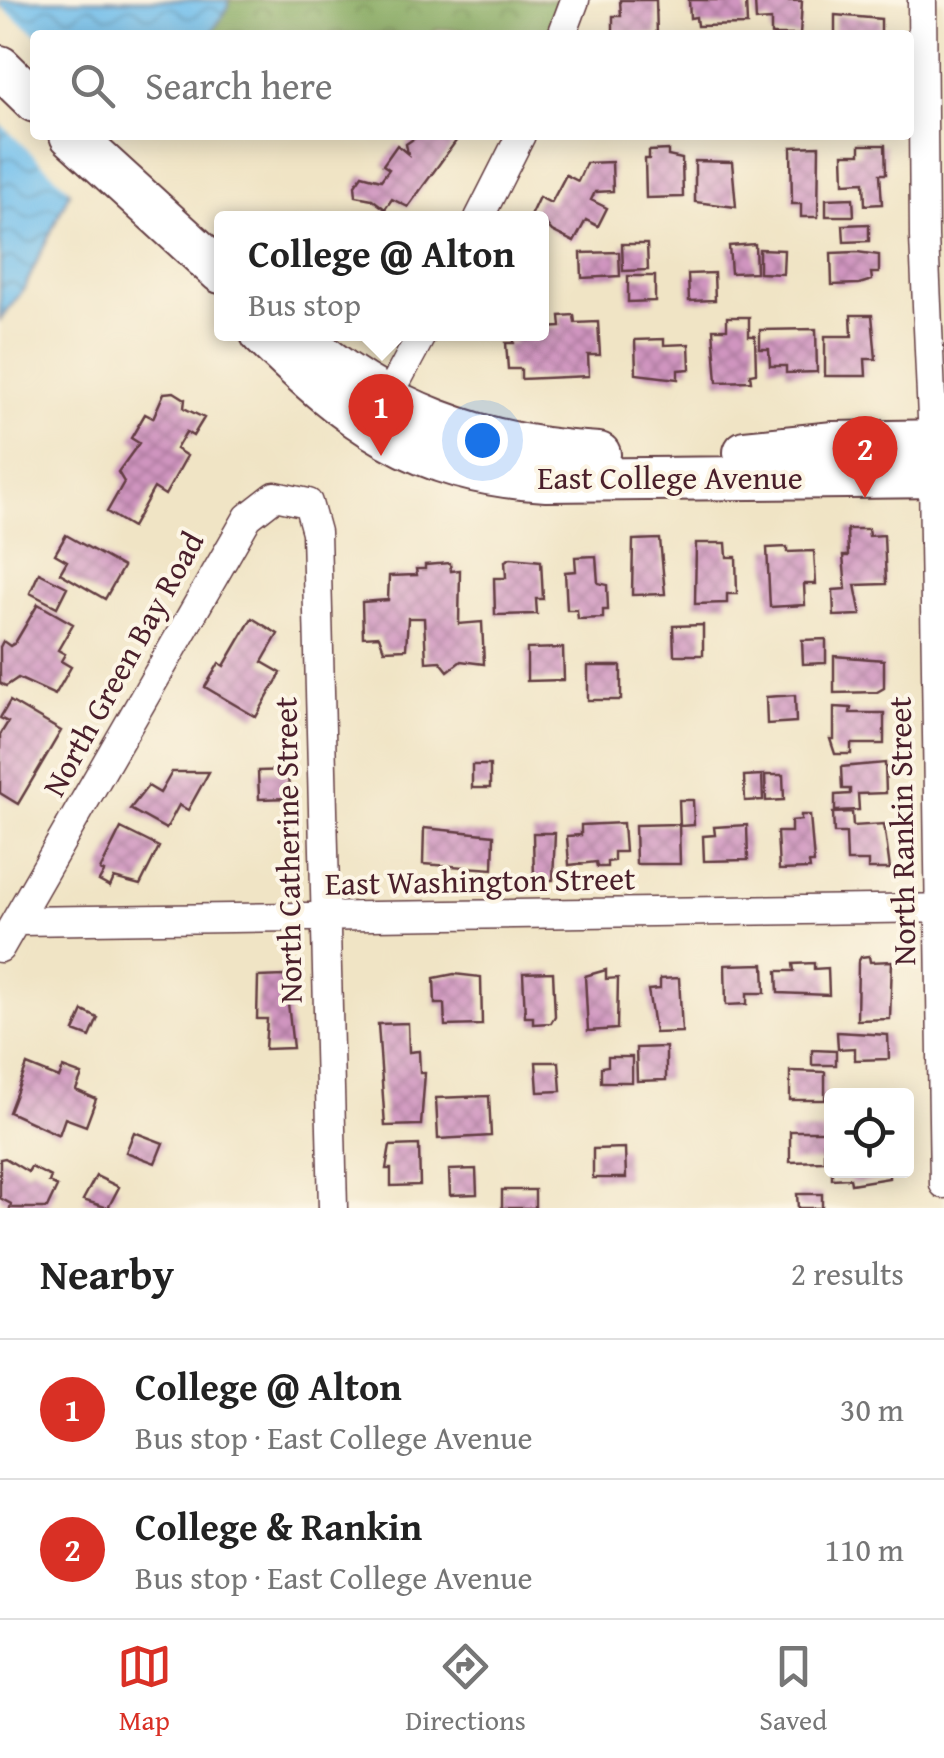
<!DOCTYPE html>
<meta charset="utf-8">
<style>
body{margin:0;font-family:"Gentium Book Plus",serif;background:#f6f6f6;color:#222}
.controls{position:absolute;right:30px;bottom:30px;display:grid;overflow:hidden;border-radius:10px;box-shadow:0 5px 25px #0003}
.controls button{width:90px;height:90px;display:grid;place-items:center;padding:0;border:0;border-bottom:2px solid #e0e0e0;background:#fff;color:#222;font:50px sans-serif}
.you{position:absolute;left:482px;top:440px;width:35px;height:35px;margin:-25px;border:8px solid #fff;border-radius:50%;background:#1a73e8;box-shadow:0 0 0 15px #1a73e833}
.badge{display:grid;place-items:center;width:65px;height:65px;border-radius:50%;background:#d93025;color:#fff;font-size:32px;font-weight:700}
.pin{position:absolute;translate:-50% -82px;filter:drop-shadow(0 2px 5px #0008)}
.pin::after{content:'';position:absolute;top:52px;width:35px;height:30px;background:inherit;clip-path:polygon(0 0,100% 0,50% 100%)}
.popup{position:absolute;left:214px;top:211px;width:335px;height:130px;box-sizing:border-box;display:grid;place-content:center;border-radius:10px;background:#fff;filter:drop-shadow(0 2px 8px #0005);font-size:32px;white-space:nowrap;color:#767676}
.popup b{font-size:38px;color:#222}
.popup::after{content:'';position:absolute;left:50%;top:100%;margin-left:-20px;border:20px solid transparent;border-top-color:#fff}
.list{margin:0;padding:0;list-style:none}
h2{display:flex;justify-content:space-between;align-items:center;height:130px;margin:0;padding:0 40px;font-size:42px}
h2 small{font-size:32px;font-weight:400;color:#767676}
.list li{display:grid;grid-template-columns:65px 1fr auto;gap:30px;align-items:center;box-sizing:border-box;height:140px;padding:0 40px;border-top:2px solid #e0e0e0}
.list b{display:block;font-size:38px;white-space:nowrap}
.list p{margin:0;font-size:32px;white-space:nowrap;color:#767676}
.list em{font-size:32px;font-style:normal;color:#767676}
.icon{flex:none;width:55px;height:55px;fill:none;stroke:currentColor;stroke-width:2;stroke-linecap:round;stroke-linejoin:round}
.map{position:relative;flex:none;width:944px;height:1208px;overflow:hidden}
.search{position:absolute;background:#fff;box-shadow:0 5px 25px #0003;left:30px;right:30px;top:30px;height:110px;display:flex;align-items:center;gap:25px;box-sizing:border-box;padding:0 35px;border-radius:10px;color:#767676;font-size:38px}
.sheet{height:410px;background:#fff}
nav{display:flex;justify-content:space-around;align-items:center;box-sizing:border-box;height:140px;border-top:2px solid #e0e0e0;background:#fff;font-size:28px;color:#767676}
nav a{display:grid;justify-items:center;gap:5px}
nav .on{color:#d93025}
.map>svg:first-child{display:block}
.forest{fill:url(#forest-crowns);stroke:#686444;stroke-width:2.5}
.water{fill:url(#water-waves);stroke:#5e6f8c;stroke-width:2.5}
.pier{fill:#f0e4c5}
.building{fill:url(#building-cross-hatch)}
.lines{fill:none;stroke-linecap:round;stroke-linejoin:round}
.minor-casing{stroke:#633d42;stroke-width:31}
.primary-casing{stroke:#633d42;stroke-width:46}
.minor{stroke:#fff;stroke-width:28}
.primary{stroke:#fff;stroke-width:42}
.labels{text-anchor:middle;stroke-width:8;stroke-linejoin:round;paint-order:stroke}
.street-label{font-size:32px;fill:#4a1f2b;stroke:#fcf5e5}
</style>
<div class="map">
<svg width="944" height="1208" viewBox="0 0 944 1208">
<defs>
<pattern id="forest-crowns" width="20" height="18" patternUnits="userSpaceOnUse" patternTransform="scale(2.5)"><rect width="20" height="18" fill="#85a95e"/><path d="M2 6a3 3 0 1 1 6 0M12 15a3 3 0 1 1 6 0" fill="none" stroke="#6f894e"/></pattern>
<pattern id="water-waves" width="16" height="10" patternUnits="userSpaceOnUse" patternTransform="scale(2.5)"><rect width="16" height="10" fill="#72bfec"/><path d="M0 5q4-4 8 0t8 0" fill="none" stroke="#609bbf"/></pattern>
<pattern id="building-cross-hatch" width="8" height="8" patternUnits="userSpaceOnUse" patternTransform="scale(2.5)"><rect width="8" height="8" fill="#d095c0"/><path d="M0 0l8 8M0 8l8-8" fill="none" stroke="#ab799c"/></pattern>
</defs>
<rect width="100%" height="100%" fill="#fcf5e5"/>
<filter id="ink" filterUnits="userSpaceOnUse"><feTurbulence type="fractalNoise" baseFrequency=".01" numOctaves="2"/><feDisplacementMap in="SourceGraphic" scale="20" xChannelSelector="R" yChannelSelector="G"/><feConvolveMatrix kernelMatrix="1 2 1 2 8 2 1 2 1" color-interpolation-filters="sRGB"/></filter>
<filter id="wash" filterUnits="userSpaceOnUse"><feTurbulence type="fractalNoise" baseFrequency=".0048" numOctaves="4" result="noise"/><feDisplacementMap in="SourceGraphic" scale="40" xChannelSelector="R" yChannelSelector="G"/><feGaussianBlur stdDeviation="2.25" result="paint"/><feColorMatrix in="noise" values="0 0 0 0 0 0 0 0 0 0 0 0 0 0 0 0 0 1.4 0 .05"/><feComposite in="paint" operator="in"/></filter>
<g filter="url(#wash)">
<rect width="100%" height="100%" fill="#f0e4c5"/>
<path class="forest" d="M228,0H560L547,35L436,29L433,35H210L228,8Z"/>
<path class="water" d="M0,0H228V8L210,35H35V135L70,191L24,289L0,320Z"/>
<path class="pier" d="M0,6L37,35L35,135L135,136L74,194L0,123Z"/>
<g id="blocks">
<path class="building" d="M620,0H656L657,35L613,33V16H621Z
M689,0H746L747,25L697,26L696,17L690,18Z
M755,0L802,1L800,35H771V20L756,21Z
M835,15L881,19V35H835Z
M419,135L459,137L408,207L392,199L385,209L372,199L356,196L355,185L362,175L381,180L389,169L383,165L397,145L408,154L406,144Z
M860,145H885L886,174H880L882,204L865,205L864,182L844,183L843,154H860Z
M819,146L818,217H801V204H792L791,147Z
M668,150V156L682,159L683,197L646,198L645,159H649V151Z
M695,161L732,162L736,207L695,202Z
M612,162L613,191L595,192L591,200L607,208L598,226L586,220L574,242L552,231L541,218L530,216L539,197L551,203L566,175L578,181L586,163Z
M853,198L854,216H826V199Z
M869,224V241L844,242L843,225Z
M622,244H647L648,270L623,271Z
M755,244L756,272L731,273L729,246Z
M759,249L784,250L783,274L759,273Z
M619,252L620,276L582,278L581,253Z
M857,252L879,255V273H871L872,280L859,284L832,285L831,253Z
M714,273L715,300L689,301L688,274Z
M628,276H655V301L628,302Z
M574,315L575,323L598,322L600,355H588L589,376L521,379V369H508L506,343H514V337L544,335V328L561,327L560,316Z
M851,315H872L876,359H865L866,376H825V336H852Z
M727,317H749V336H755L756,373L750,374L751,381L717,382L713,329H727Z
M816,329L817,372L786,373V366H770L769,349H760V330Z
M664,339V345L689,344L690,369L678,370V379L636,374L635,340Z
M174,392L185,399L184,408L204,418L193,436L186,432L176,449L187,456L165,495L154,488L132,527L107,512L124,482L118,472L139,443L131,438L145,414L153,418L164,393Z
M847,529H868L869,536L884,535L886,584L855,585L861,615L834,616L833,590L846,589L843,556H848Z
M66,535L123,567L105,599L60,573L67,561L55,554Z
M660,539L665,594L632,595L633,540Z
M696,543H726L727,557H736L737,594H727V603L695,604Z
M787,547V552L814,551L816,584H804L805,605L770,607L767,548Z
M596,556L598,583L607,585L608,610H603V618L578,619L577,610H567L565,572L576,571L575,557Z
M511,558L541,561L543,599H536L537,614L495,615L494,578H506L505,561Z
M450,563L451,571L460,570L459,624L482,622L484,664L461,661L448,671L440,661L426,662L424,618H408L406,649L384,650L379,636L363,637L362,602L388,600L389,576L417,575L416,569H425V565Z
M39,573L67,587L57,607L30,593Z
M38,604L73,624L58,650L65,654L61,661L71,667L55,695L18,678L6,686L0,683V647L3,641L10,646L15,643Z
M252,618L278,634L262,662L281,673L256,717L205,687L219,663L224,666Z
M703,625V655H674L673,626Z
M826,639V663L803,664L802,640Z
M563,648L564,680L527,681V649Z
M834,656L884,660V688L877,692L834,693Z
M588,666H621V700H588Z
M795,695L796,722L767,724L766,697Z
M10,701L61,731L18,804L0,793V735L8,722L0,718Z
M834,707L851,708L850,713H884V744H851V754H835L830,739H834Z
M885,763L886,793L858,794L859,810L835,811V795L850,794V789H842L841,767Z
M472,765H490V788H472Z
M288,770L289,798L259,799L258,771Z
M172,772H209L188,810L179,805L166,829L130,809L148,786L160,793Z
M762,775L763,800L745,801L744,776Z
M765,775H783L784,800L766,801Z
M679,800H693L694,825L680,826Z
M852,812L853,826L884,824L890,869H868V861H847L846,833H834L833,813Z
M801,815H810L814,863H809L810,869L779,870L777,832H791V821L801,820Z
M623,823L625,852H614V861L607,862V867H597L596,862L569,865L567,836L581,835V825Z
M679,824L680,864H636L635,825Z
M747,825L748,860L704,861L703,836L715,835L714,827Z
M121,828L159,847L140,885L114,878L110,887L99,881L104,872L100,870Z
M424,828L494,835L493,869L423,864Z
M533,833H555L553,880H534Z
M869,956L870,962L892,961L890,1019L857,1020L858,962L861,957Z
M814,963V969L828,968L829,995L778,993L777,971H794L793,964Z
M764,964L765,993H747V1004L726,1005L725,965Z
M606,970V979L618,978L617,1029L588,1031L585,976Z
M553,972L555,1016L551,1023L533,1024V1017H525L523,973Z
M454,974L481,977L482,1025L445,1026L444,1004H435L434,978Z
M285,976L293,1048L265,1049L267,1019H257L258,977Z
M679,978L682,1032L655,1033L648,990L660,989V979Z
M83,1011L98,1018L90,1037L74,1031Z
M408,1023L409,1052L419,1051L420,1073H425L421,1125L385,1126L378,1024Z
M837,1032L888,1035L889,1059L855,1060V1048L838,1049Z
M666,1047V1080L637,1081L636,1048Z
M812,1050L836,1051V1065H812Z
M608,1057H632V1082H601V1067L608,1066Z
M536,1062H559L561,1091L538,1092Z
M27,1065L59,1078L63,1068L82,1075L76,1090L96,1099L86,1126L65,1118L59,1135L9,1112Z
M790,1071L825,1072V1100H790Z
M489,1096L491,1136L438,1139L436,1098Z
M790,1131H824V1161L790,1162Z
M134,1132L163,1143L155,1163L126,1152Z
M419,1145L420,1185L391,1186V1169H386L390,1146Z
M625,1148L626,1178H593V1149Z
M5,1158L28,1172L31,1167L51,1177L49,1182L57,1187L47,1208H10L11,1204L0,1198V1159Z
M476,1169L477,1194L450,1195L449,1170Z
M832,1170H889V1178L851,1184L850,1178L832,1179Z
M96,1176L119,1187L108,1208L83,1200Z
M502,1190H535V1208H502Z
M797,1194H822V1208H798Z"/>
</g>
</g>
<g filter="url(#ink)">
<use href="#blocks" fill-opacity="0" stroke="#633d42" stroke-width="2.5"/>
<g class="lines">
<defs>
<path id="minor" d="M922,0L924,237L933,441
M562,35L575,0
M479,218L521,135
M387,399L422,334
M933,476L944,1184
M18,921L944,908
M0,948L248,517L275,496L308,503L316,532L333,1208"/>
<path id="primary" d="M0,67L35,101
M71,135L221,272
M262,334C351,421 416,473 546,480L944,476
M297,334C380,411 487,449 599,454
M745,452L834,443L944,441"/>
</defs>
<use href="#minor" class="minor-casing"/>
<use href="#primary" class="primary-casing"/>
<use href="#minor" class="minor"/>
<use href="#primary" class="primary"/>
</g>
</g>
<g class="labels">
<g class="street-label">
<text x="670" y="489">East College Avenue</text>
<text transform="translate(123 664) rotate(-61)" y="11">North Green Bay Road</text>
<text transform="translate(902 831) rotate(-91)" y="11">North Rankin Street</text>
<text transform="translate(288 850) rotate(-91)" y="11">North Catherine Street</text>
<text transform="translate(480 881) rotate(-1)" y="11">East Washington Street</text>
</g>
</g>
</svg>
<div class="controls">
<button><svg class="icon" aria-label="locate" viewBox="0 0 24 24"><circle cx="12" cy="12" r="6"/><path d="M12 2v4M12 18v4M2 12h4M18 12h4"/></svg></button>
</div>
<div class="you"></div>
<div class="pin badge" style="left:381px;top:456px">1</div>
<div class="popup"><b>College @ Alton</b>Bus stop</div>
<div class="pin badge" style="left:865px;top:498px">2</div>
<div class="search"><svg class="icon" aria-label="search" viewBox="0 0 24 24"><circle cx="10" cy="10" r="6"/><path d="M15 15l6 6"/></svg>Search here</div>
</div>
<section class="sheet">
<h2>Nearby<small>2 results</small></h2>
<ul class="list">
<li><span class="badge">1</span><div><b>College @ Alton</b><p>Bus stop · East College Avenue</p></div><em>30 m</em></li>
<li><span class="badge">2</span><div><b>College &amp; Rankin</b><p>Bus stop · East College Avenue</p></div><em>110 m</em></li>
</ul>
</section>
<nav>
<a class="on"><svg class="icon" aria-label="map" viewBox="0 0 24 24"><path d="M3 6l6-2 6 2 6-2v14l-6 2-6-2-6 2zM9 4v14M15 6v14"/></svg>Map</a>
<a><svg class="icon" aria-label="directions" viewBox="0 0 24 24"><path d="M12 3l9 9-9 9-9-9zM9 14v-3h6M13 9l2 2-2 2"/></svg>Directions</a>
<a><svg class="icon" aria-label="saved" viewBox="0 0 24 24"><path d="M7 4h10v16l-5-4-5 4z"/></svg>Saved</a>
</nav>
